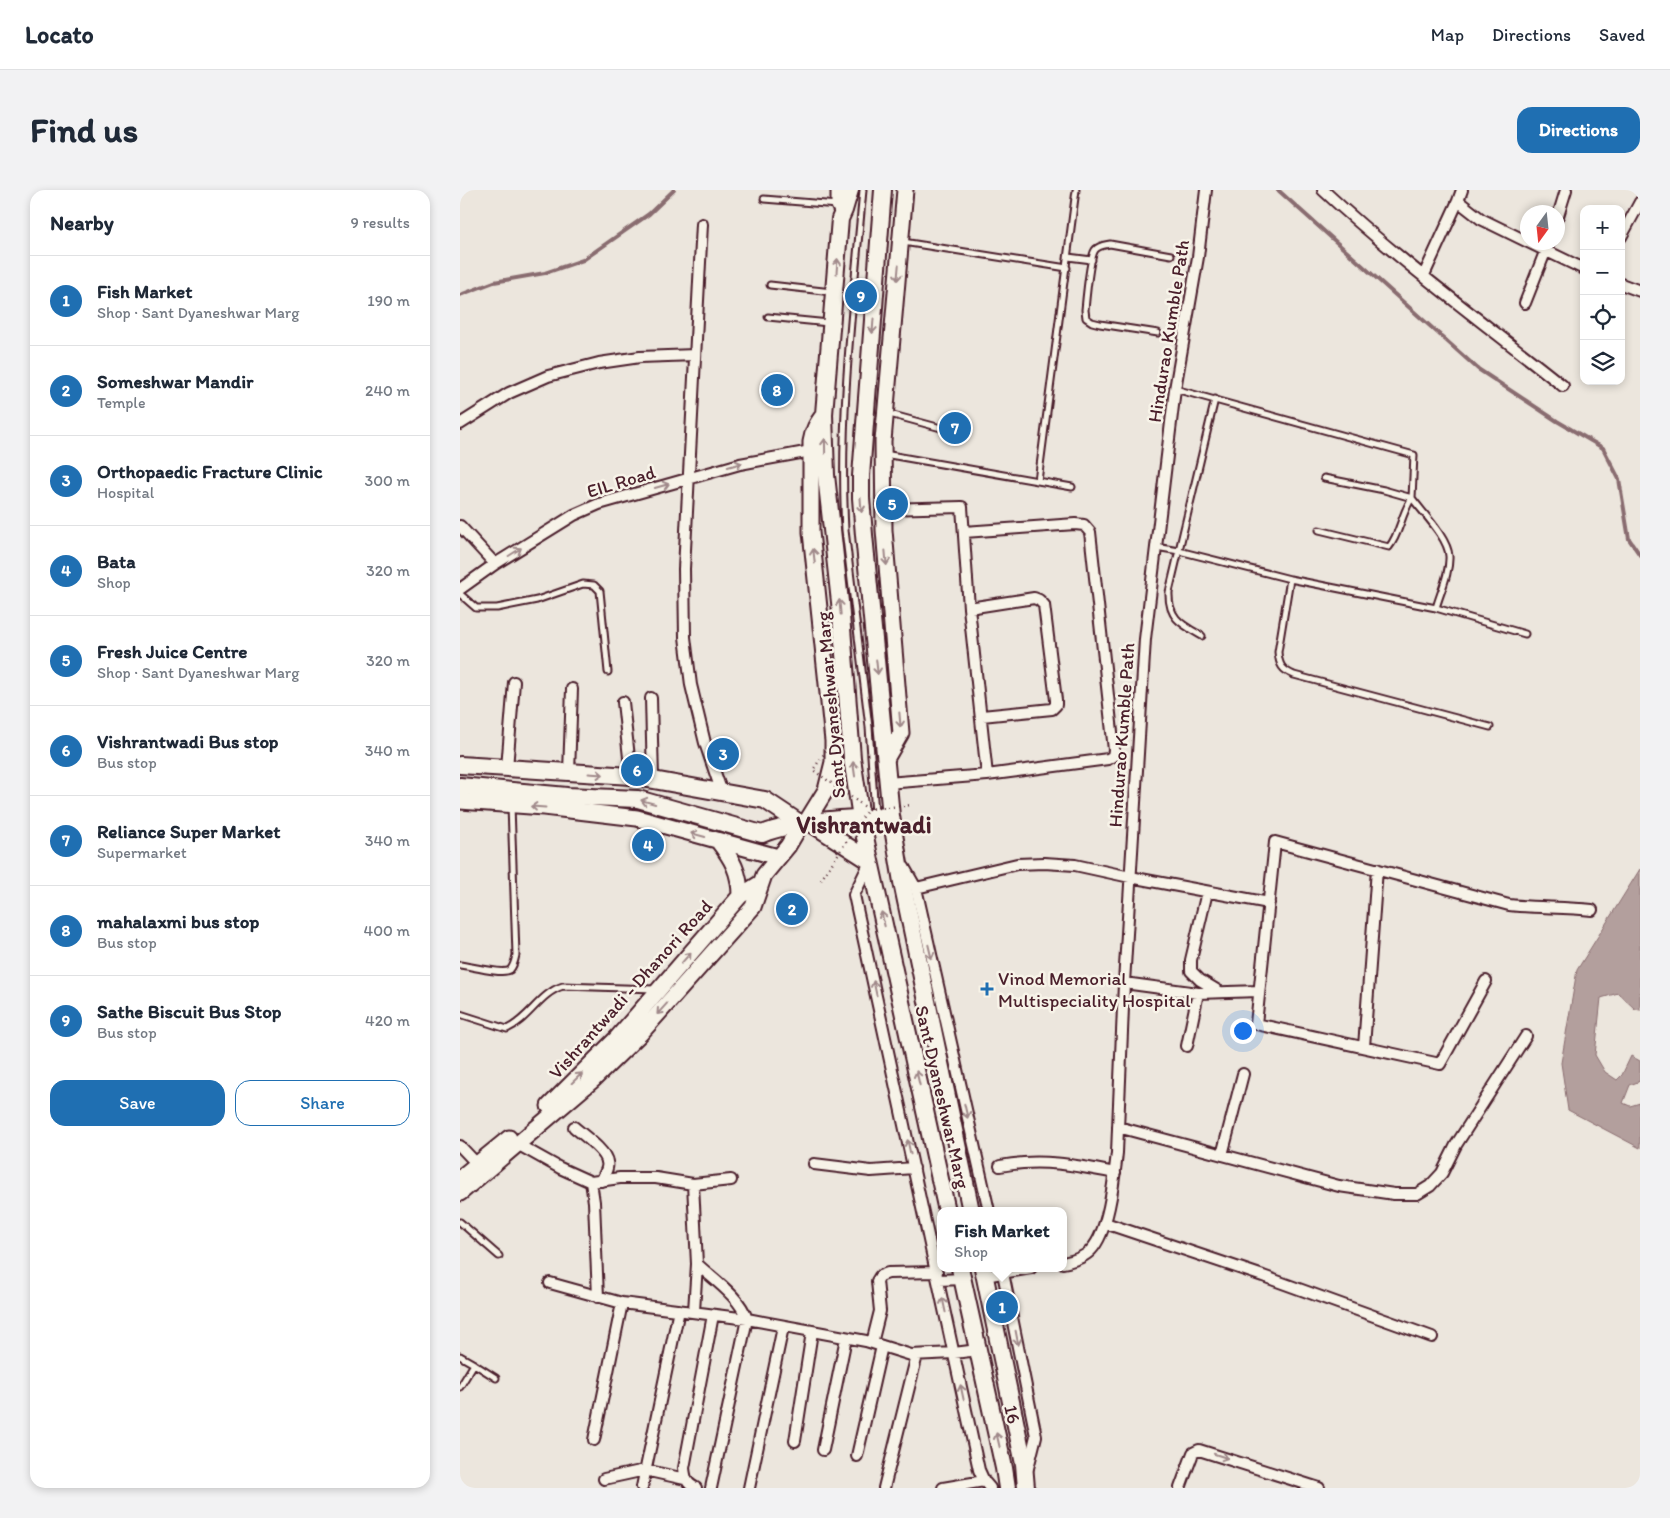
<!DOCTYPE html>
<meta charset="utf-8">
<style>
body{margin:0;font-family:Itim,sans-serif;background:#f2f2f3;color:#1f2937}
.controls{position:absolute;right:15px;top:15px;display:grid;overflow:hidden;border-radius:10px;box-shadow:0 2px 8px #0003}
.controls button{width:45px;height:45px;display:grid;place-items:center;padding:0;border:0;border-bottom:1px solid #e0e1e3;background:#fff;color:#1f2937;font:25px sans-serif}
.compass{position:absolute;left:1060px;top:15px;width:45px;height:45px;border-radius:50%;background:#fff;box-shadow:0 2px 8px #0003;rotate:195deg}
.you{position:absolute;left:782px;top:840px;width:18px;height:18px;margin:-12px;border:4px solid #fff;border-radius:50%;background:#1a73e8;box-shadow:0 0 0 8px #1a73e833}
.badge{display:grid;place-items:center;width:32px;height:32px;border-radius:50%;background:#1f6fb2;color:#fff;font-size:16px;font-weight:700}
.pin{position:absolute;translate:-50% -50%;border:2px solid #fff;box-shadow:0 1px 5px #0006}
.popup{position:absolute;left:477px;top:1017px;width:130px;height:65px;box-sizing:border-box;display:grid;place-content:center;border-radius:10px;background:#fff;filter:drop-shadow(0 1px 4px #0005);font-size:16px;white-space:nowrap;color:#747a83}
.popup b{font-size:19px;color:#1f2937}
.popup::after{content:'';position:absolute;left:50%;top:100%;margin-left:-10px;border:10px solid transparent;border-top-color:#fff}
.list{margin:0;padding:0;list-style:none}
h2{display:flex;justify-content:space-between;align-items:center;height:65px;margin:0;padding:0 20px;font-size:21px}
h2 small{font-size:16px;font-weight:400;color:#747a83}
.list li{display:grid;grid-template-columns:32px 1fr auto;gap:15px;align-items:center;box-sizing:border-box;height:90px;padding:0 20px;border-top:1px solid #e0e1e3}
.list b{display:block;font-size:19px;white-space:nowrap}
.list p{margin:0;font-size:16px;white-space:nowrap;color:#747a83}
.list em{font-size:16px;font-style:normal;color:#747a83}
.actions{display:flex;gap:10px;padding:15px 20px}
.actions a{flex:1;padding:11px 0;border:1px solid #1f6fb2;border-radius:15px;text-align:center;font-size:18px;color:#1f6fb2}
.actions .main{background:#1f6fb2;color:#fff}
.icon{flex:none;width:28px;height:28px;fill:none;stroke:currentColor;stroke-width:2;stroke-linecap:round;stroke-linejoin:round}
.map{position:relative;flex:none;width:1180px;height:1298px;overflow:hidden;border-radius:15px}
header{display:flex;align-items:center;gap:30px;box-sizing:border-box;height:70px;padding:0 25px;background:#fff;border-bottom:1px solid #e0e1e3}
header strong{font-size:24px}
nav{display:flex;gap:28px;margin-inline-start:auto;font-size:18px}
.intro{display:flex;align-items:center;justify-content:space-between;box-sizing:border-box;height:120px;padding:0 30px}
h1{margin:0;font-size:35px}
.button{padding:12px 22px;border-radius:15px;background:#1f6fb2;color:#fff;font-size:18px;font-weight:700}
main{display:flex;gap:30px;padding:0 30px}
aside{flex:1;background:#fff;border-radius:15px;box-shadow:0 2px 8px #0003}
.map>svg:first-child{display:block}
.water{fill:#b39f9d;stroke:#896c6f}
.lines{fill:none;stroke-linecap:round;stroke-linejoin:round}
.stream{stroke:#896c6f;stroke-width:4}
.lane-casing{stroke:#4a1f2b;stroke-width:9}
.street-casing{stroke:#4a1f2b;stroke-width:14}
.secondary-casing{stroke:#4a1f2b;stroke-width:19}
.primary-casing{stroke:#4a1f2b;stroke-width:20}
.path{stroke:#4a1f2b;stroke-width:2.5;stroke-dasharray:1 4;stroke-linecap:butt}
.lane{stroke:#f7f3e8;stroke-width:5}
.street{stroke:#f7f3e8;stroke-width:10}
.secondary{stroke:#f7f3e8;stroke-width:15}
.primary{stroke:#f7f3e8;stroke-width:16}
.path-bridge{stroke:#4a1f2b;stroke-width:2.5;stroke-dasharray:1 4;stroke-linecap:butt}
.oneway{stroke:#a0898a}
.poi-dot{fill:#1f6fb2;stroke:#f7f3e8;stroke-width:2}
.labels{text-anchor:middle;stroke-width:5;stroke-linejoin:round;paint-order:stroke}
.street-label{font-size:19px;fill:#4a1f2b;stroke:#f7f3e8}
.poi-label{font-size:19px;fill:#4a1f2b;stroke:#f7f3e8;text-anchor:start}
.district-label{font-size:24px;font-weight:bold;fill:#4a1f2b;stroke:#f7f3e8}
</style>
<header>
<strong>Locato</strong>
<nav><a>Map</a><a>Directions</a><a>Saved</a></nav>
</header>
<div class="intro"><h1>Find us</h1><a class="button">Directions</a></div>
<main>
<aside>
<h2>Nearby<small>9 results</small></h2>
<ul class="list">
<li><span class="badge">1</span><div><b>Fish Market</b><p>Shop · Sant Dyaneshwar Marg</p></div><em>190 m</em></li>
<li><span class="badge">2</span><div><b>Someshwar Mandir</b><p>Temple</p></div><em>240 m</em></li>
<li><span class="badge">3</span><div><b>Orthopaedic Fracture Clinic</b><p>Hospital</p></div><em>300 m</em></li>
<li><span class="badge">4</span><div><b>Bata</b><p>Shop</p></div><em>320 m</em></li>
<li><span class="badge">5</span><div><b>Fresh Juice Centre</b><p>Shop · Sant Dyaneshwar Marg</p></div><em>320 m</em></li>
<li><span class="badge">6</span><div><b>Vishrantwadi Bus stop</b><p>Bus stop</p></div><em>340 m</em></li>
<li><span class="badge">7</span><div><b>Reliance Super Market</b><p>Supermarket</p></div><em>340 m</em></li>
<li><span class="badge">8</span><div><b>mahalaxmi bus stop</b><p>Bus stop</p></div><em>400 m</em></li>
<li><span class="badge">9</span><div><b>Sathe Biscuit Bus Stop</b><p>Bus stop</p></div><em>420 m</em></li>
</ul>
<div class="actions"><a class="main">Save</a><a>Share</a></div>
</aside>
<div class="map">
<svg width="1180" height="1298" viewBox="0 0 1180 1298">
<rect width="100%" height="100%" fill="#ece6dd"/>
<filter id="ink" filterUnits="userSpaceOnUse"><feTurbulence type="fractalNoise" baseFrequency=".02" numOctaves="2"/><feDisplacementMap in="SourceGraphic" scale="10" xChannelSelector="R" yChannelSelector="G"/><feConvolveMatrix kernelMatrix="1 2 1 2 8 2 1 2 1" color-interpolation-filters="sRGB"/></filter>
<g filter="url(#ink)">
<path class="water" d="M1180,679V820L1175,819L1158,803L1141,808L1135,865L1145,882L1157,890L1162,885L1171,866L1180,871V891L1170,895L1163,913L1170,916L1180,913V958L1108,920L1101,873L1117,780Z"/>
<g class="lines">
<path class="stream" d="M818,0L1018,179L1097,231L1143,258L1159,289L1169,349L1180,365
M0,105L34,92L85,83L123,70L189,24L214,0"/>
<defs>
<path id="lane" d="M403,0C393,113 379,226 385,340L409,537L415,624
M304,9L378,15
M443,52L607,78
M608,67L632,70
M310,95L372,102
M308,127L369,133
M698,143L640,134L632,132L626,128L625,120C626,109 630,67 635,60C639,55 645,55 650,54L711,65
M715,199L954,265L952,308C963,323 988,348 989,366C990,383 980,403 976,418
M426,223L481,238
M424,264L612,297
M578,291L616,0
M859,340L929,357C940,344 941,324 952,308L924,300L864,288
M696,357L719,361L830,389L976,418L1065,444
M830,389L818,462C819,475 822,480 834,485L1030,537
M0,404L16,418H37L77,410L123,394L134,395L140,401L148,482
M742,446C721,434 708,428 709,402L755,209
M0,775C10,776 42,785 50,780C54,776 55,770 56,765L51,615
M0,824L47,839C69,829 80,803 103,796L194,799
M0,1032L39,1066
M0,1166L14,1174L0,1197
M14,1174L36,1188"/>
<path id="street" d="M863,0C938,70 1023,132 1103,196
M998,11L1021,29L1068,52
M1098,26L1106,0
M242,34L224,379L225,447L231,495L245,553L262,603
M1161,47L1180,12
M1068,52L1124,79
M964,85L998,11L1002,0
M1161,94L1180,101
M1065,113L1089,52
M0,234L49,203L88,186L139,173L180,167L235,165
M424,319L502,317L509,418L527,585
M0,336L35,374
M0,399L35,374L114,325L139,314L280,274L351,261
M509,418L574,408L579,410L584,415L596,510V515L592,519L522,526
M191,508L193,590
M163,512L171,586
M47,578L54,492
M109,582L112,499
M427,593L527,585L648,569L653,566L654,560L630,342L624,335L615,334L504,342
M410,672L394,705L519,1280L524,1291L530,1298
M444,677L456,698L529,1021
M456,698L557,674L584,673L615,675L670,687L809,713
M747,702L731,770V781L740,790L760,802
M1026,791L980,874L796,834L815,652L1049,715C1077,718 1104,717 1132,720
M664,793L738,803L799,801
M727,856L738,803
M904,857L917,679
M114,937C123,945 146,961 147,972C149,978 144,985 141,991
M658,937L879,996L934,1004H957L970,996L982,983L996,955L1066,846
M57,954L100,978L131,992L160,988H196L233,994L237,1074L234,1121
M0,956L17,974
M762,965L783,884
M354,974L411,981L454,978
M540,976C580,968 615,975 655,983
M131,992L134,1012L138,1107
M233,994L271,990
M645,1033L803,1086L972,1147
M603,1073C613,1071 624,1068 631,1060C649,1041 654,989 657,963L664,793L685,449L715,199L738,67L746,0
M237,1074C254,1090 280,1107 287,1129L251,1298
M542,1078L576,1246L568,1278
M525,1086L571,1078
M478,1090L503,1089
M90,1093L162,1113L287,1129L406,1151L451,1165L494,1163L518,1160
M412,1153L420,1121L417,1091L420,1086L428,1083L477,1082
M134,1250L162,1113
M335,1251L352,1142
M363,1260L386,1148
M397,1266L422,1156
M144,1289L185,1280L225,1289
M182,1297L219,1120
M236,1298C226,1294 225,1287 224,1278L253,1125
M289,1298L323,1137
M424,1298L457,1165
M483,1298L524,1291
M720,1298L733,1263L739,1260L859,1298"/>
<path id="secondary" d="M379,0V15L381,19L384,20
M426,569L441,543L424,340L423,251L445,0
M0,611L84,617L177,628L318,667
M345,634L366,600L373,572V551L351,342V252C353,240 357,233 364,224
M258,651C272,669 280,682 280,706
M89,916L157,848L280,706L299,694
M0,988L49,948
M0,1003L134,889L180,844L293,717L304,685L328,656L341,634"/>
<path id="primary" d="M390,0L384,20L380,29L364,224L366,285L380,412L392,568L401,628L410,671L487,1021
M423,0L401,286V308L404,345L431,626L442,692L511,1021
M0,575L171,586L305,610L341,634
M0,596L107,606L178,609L302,644C338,630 392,628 431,626
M351,633L410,671
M500,1078L544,1278L547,1298
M523,1078L564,1274L566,1298"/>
</defs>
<use href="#lane" class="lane-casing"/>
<use href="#street" class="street-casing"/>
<use href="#secondary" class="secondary-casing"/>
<use href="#primary" class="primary-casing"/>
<path class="path" d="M443,616L451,615"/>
<use href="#lane" class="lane"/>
<use href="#street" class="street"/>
<use href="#secondary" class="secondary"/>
<use href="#primary" class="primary"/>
<path class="path-bridge" d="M408,619L442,616
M361,690L408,619L353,580L373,551"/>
</g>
<defs><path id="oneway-shaft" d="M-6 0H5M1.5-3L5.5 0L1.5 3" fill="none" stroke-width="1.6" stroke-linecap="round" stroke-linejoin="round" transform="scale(1.25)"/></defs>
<g class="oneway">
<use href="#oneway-shaft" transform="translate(377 76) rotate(-86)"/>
<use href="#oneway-shaft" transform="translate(438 83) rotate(95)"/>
<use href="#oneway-shaft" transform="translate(413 136) rotate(94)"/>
<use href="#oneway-shaft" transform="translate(365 256) rotate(-91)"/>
<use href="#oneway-shaft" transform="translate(275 275) rotate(-15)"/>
<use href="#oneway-shaft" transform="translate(202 296) rotate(-16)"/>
<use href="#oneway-shaft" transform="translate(401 315) rotate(86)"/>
<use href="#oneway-shaft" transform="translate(55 362) rotate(-32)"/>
<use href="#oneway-shaft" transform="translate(354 366) rotate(-96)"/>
<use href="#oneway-shaft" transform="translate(426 368) rotate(85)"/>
<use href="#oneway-shaft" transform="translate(380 417) rotate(-95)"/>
<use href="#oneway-shaft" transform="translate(417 477) rotate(84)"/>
<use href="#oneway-shaft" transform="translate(440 530) rotate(85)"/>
<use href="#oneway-shaft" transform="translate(394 579) rotate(-98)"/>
<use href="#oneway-shaft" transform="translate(136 584) rotate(4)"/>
<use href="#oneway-shaft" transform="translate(188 612) rotate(-165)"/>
<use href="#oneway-shaft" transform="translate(78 617) rotate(-176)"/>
<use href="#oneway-shaft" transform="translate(238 645) rotate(-165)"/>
<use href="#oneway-shaft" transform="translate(423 729) rotate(-103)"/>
<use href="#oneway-shaft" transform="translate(470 762) rotate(77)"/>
<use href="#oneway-shaft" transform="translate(226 768) rotate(-49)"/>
<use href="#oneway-shaft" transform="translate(415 798) rotate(-102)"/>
<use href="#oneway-shaft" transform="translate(202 819) rotate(132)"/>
<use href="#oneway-shaft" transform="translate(117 888) rotate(-44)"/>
<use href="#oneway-shaft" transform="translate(458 888) rotate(-103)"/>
<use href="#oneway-shaft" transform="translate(506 921) rotate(77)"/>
<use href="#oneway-shaft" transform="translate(449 957) rotate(-102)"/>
<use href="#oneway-shaft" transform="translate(484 1115) rotate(-102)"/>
<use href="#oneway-shaft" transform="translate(557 1148) rotate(79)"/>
<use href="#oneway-shaft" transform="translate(502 1202) rotate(-102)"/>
<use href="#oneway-shaft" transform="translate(538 1250) rotate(-103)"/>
<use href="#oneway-shaft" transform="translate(761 1266) rotate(18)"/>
</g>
</g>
<path class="poi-dot" d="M524.5 791.5h5v5h5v5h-5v5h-5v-5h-5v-5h5z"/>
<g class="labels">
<g class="street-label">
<text transform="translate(708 141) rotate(-81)" y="7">Hindurao Kumble Path</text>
<text transform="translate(161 291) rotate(-17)" y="7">EIL Road</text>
<text transform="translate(370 515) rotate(-95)" y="7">Sant Dyaneshwar Marg</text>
<text transform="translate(661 545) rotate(-86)" y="7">Hindurao Kumble Path</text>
<text transform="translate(170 799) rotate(-48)" y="7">Vishrantwadi - Dhanori Road</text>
<text transform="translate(483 907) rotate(77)" y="7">Sant Dyaneshwar Marg</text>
<text transform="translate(553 1224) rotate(77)" y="7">16</text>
</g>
<g class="poi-label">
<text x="538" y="795">Vinod Memorial<tspan x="538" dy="22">Multispeciality Hospital</tspan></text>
</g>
<g class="district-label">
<text x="404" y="643">Vishrantwadi</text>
</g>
</g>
</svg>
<div class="controls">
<button>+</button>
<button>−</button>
<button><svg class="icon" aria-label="locate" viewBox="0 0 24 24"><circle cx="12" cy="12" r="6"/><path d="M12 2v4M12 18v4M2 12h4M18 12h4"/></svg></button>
<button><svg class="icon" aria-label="layers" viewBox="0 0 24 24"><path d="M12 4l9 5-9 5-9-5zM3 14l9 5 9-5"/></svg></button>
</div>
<svg class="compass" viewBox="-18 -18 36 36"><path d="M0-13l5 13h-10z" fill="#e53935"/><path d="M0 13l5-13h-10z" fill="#747a83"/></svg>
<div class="you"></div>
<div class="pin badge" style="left:542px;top:1117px">1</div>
<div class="popup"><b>Fish Market</b>Shop</div>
<div class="pin badge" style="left:332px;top:719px">2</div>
<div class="pin badge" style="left:263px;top:564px">3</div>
<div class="pin badge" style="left:188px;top:655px">4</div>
<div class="pin badge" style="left:432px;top:314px">5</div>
<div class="pin badge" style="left:177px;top:580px">6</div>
<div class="pin badge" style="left:495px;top:238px">7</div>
<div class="pin badge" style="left:317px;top:200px">8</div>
<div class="pin badge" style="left:401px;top:106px">9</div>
</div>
</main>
